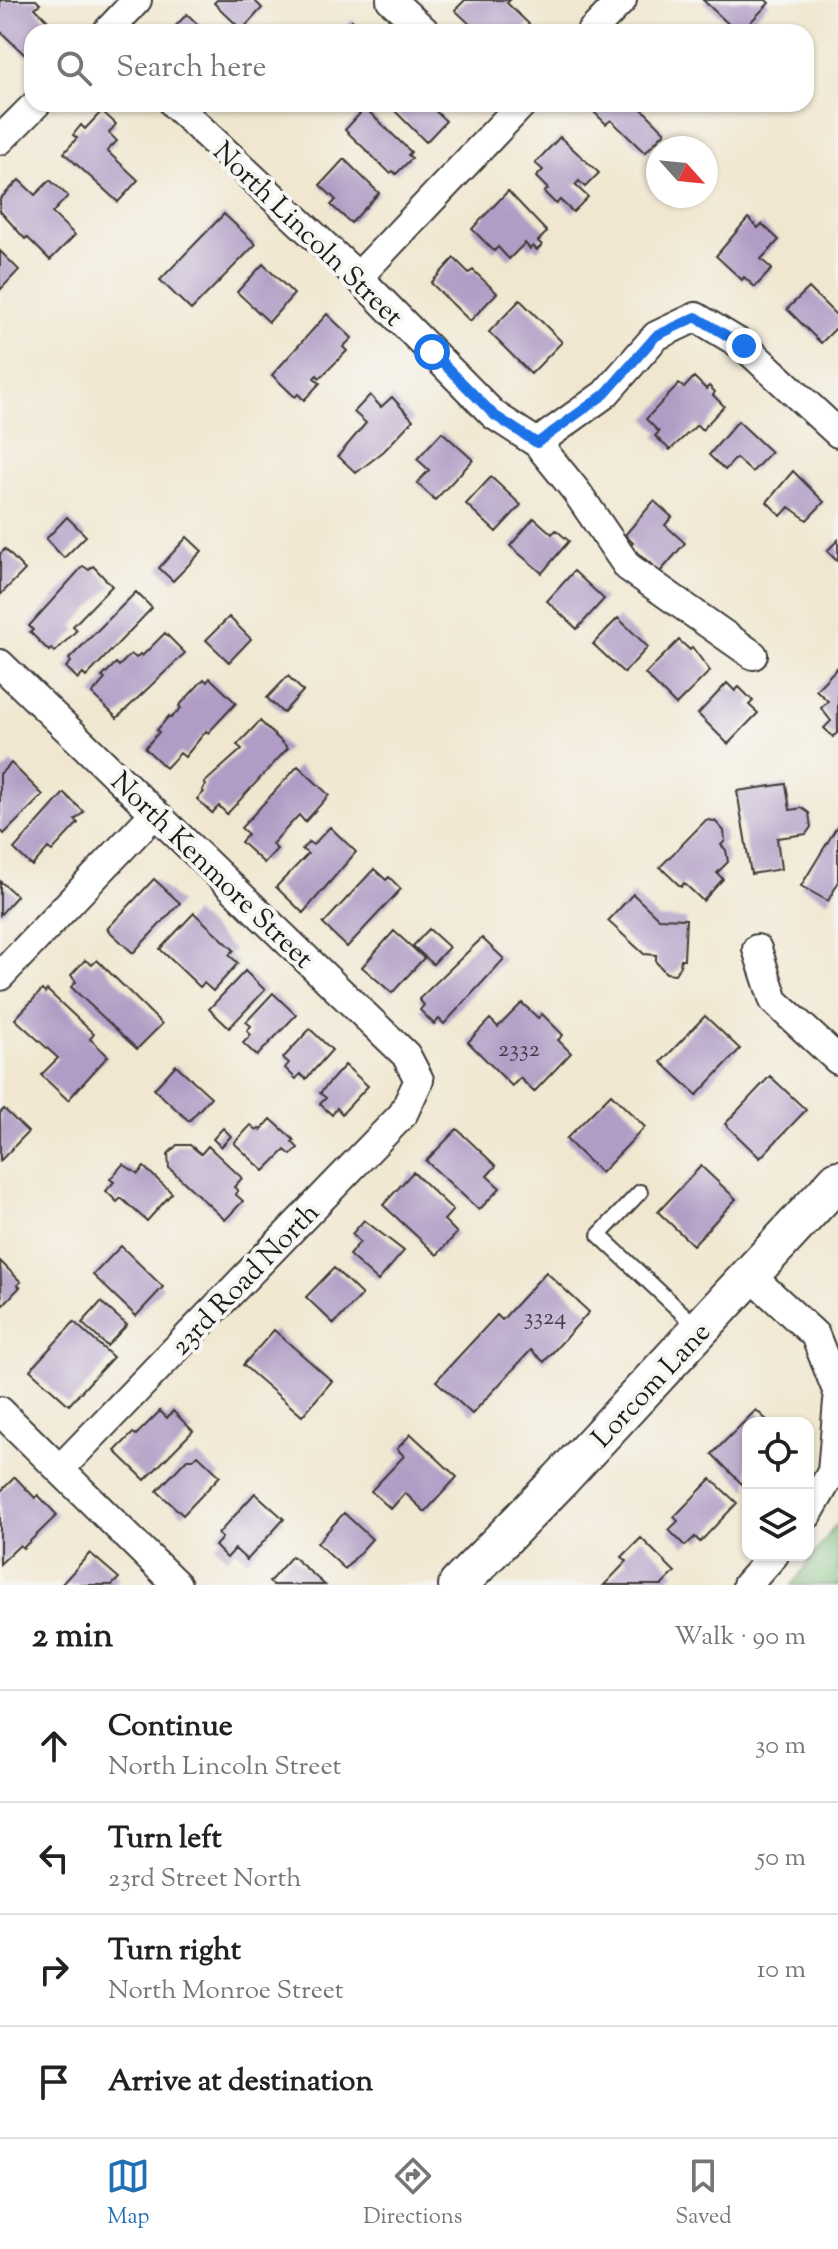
<!DOCTYPE html>
<meta charset="utf-8">
<style>
body{margin:0;font-family:"Sorts Mill Goudy",serif;background:#f2f2f2;color:#222}
.controls{position:absolute;right:24px;bottom:24px;display:grid;overflow:hidden;border-radius:16px;box-shadow:0 2px 6px #0004}
.controls button{width:72px;height:72px;display:grid;place-items:center;padding:0;border:0;border-bottom:2px solid #e0e0e0;background:#fff;color:#222;font:40px sans-serif}
.compass{position:absolute;left:646px;top:136px;width:72px;height:72px;border-radius:50%;background:#fff;box-shadow:0 2px 6px #0004;rotate:117deg}
.stop{position:absolute;width:24px;height:24px;margin:-18px;border:6px solid #1a73e8;border-radius:50%;background:#fff}
.stop.end{background:#1a73e8;border-color:#fff;box-shadow:0 2px 8px #0008}
.list{margin:0;padding:0;list-style:none}
h2{display:flex;justify-content:space-between;align-items:center;height:104px;margin:0;padding:0 32px;font-size:34px}
h2 small{font-size:26px;font-weight:400;color:#767676}
.list li{display:grid;grid-template-columns:52px 1fr auto;gap:24px;align-items:center;box-sizing:border-box;height:112px;padding:0 32px;border-top:2px solid #e0e0e0}
.list b{display:block;font-size:30px;white-space:nowrap}
.list p{margin:0;font-size:26px;white-space:nowrap;color:#767676}
.list em{font-size:26px;font-style:normal;color:#767676}
.icon{flex:none;width:44px;height:44px;fill:none;stroke:currentColor;stroke-width:2;stroke-linecap:round;stroke-linejoin:round}
.map{position:relative;flex:none;width:838px;height:1585px;overflow:hidden}
.search{position:absolute;background:#fff;box-shadow:0 2px 6px #0004;left:24px;right:24px;top:24px;height:88px;display:flex;align-items:center;gap:20px;box-sizing:border-box;padding:0 28px;border-radius:24px;color:#767676;font-size:30px}
.sheet{height:552px;background:#fff}
nav{display:flex;justify-content:space-around;align-items:center;box-sizing:border-box;height:112px;border-top:2px solid #e0e0e0;background:#fff;font-size:22px;color:#767676}
nav a{display:grid;justify-items:center;gap:4px}
nav .on{color:#1f6fb2}
.map>svg:first-child{display:block}
.forest{fill:#7fbc7b;stroke:#4e6c4c;stroke-width:2}
.building{fill:#b19cc5}
.lines{fill:none;stroke-linecap:round;stroke-linejoin:round}
.lane-casing{stroke:#3c3a37;stroke-width:18}
.street-casing{stroke:#3c3a37;stroke-width:32}
.secondary-casing{stroke:#3c3a37;stroke-width:42}
.lane{stroke:#fff;stroke-width:14}
.street{stroke:#fff;stroke-width:28}
.secondary{stroke:#fff;stroke-width:38}
.route{stroke:#1a73e8;stroke-width:10}
.labels{text-anchor:middle;stroke-width:8;stroke-linejoin:round;paint-order:stroke}
.number-label{font-size:24px;fill:#413c46}
.street-label{font-size:28px;fill:#1c1c1c;stroke:#f6f6f2}
</style>
<div class="map">
<svg width="838" height="1585" viewBox="0 0 838 1585">
<rect width="100%" height="100%" fill="#f6f6f2"/>
<filter id="ink" filterUnits="userSpaceOnUse"><feTurbulence type="fractalNoise" baseFrequency=".0125" numOctaves="2"/><feDisplacementMap in="SourceGraphic" scale="16" xChannelSelector="R" yChannelSelector="G"/><feConvolveMatrix kernelMatrix="1 2 1 2 8 2 1 2 1" color-interpolation-filters="sRGB"/></filter>
<filter id="wash" filterUnits="userSpaceOnUse"><feTurbulence type="fractalNoise" baseFrequency=".006" numOctaves="4" result="noise"/><feDisplacementMap in="SourceGraphic" scale="32" xChannelSelector="R" yChannelSelector="G"/><feGaussianBlur stdDeviation="1.8" result="paint"/><feColorMatrix in="noise" values="0 0 0 0 0 0 0 0 0 0 0 0 0 0 0 0 0 1.4 0 .05"/><feComposite in="paint" operator="in"/></filter>
<g filter="url(#wash)">
<rect width="100%" height="100%" fill="#f1e7d0"/>
<path class="forest" d="M838,1522V1585H792Z"/>
<g id="blocks">
<path class="building" d="M0,0H36L40,4L35,8L54,27L49,32H32V49L26,56L0,31Z
M217,0H254L262,8L242,30L214,3Z
M465,0H510L507,3L529,24L521,32H478L455,10Z
M703,0H766L769,3L741,32H737Z
M187,14L206,32H170Z
M352,20L365,32H340Z
M388,104H428L446,121L426,142Z
M592,104H637L665,132L645,153L611,120L606,124L589,107Z
M365,108L411,152L408,155L412,158L396,174L393,171L390,173L345,130Z
M102,111L116,124L109,133L117,141L107,151L138,180L118,202L64,153L77,138L73,135L81,125L85,129Z
M560,137L599,173L585,187L579,181L575,185L588,197L573,212L560,200L556,204L544,192L548,189L536,177L543,170L535,163Z
M344,159L379,193L351,223L331,205L336,200L320,185Z
M19,180L35,195L50,180L68,196L52,213L75,235L50,260L27,237L25,239L0,211V199Z
M508,191L547,232L538,241L542,245L537,250L533,246L530,249L525,243L509,259L498,247L494,251L472,229Z
M224,214L256,244L191,310L160,280Z
M748,218L758,228L762,224L779,240L761,259L772,269L755,287L744,277L742,280L716,256Z
M0,251L19,270L0,290Z
M454,258L469,273L473,270L497,293L470,321L431,283Z
M263,264L294,294L269,322L237,292Z
M809,288L838,317V326L821,343L787,309Z
M520,300L562,342L531,374L489,332Z
M327,314L352,338L343,347L347,351L320,378L317,375L314,378L320,383L304,400L298,394L295,397L272,375Z
M694,377L706,389L709,386L715,392L713,395L724,406L702,430L697,425L670,450L655,436L659,432L646,419L679,384L684,388Z
M370,395L381,407L392,397L413,420L384,451L356,473L338,456L366,423L354,412Z
M738,421L771,452L752,472L736,458L725,470L709,455Z
M442,432L473,460L435,500L417,483L429,470L417,459Z
M793,471L824,502L807,520L789,507L781,516L767,502Z
M491,477L521,505L496,532L466,504Z
M654,501L672,517L665,525L685,543L660,572L630,546L633,543L625,535Z
M67,517L86,536L64,558L46,539Z
M534,518L552,534L556,530L569,541L542,573L510,546Z
M187,537L202,551L173,581L159,568Z
M838,540V562L827,551Z
M5,549L25,570L0,595V554Z
M83,566L89,570L93,566L112,586L73,626L77,630L55,652L51,649L49,651L30,632L33,630L29,626Z
M574,571L604,599L577,629L547,601Z
M136,592L152,608L86,677L83,674L78,679L66,667L71,662L69,659Z
M229,617L251,639L229,662L206,640Z
M618,618L648,647L624,673L593,644Z
M165,633L185,653L117,718L92,694L105,679L102,677L116,663L119,666L131,654L136,658L140,654L142,656Z
M679,640L690,650L692,647L710,671L676,705L645,674Z
M838,667V732L833,737L824,728L831,721L821,708L828,701L816,690Z
M288,676L303,691L283,713L267,698Z
M210,678L236,703L208,733L206,731L185,757L180,753L166,768L145,748L159,732L157,730L169,716L171,718L181,708L179,706L204,679L207,682Z
M727,683L735,691L739,687L753,701L749,705L758,713L728,744L698,714Z
M260,721L288,748L227,814L219,806L212,813L197,799L204,792L202,790L206,785L204,783L242,749L237,745Z
M11,763L43,795L4,834L0,829V774Z
M298,766L329,795L305,822L299,815L272,844L277,849L264,863L241,842L248,834L241,828Z
M786,784L790,810L802,808L809,813L811,827L806,834L777,838L781,869L751,874L737,791Z
M64,793L84,812L75,820L78,823L52,851L48,848L32,866L14,849Z
M706,820L715,821L724,831L725,841L721,845L726,850L728,862L717,873L723,879L703,901L684,883L681,887L660,867Z
M838,825V883L828,901L801,886Z
M330,827L356,852L303,913L276,887L308,854L302,849L309,842L313,845Z
M374,869L386,880L389,877L401,889L347,947L323,924Z
M154,879L180,903L133,953L107,929Z
M0,881L17,896L0,915Z
M633,894L658,918L686,919L684,959H681L680,966L675,974L666,973L656,962V955L644,954L608,921Z
M194,913L234,950L229,955L238,963L213,991L204,983L200,987L160,949Z
M429,929L449,947L433,964L413,946Z
M394,931L424,958L392,993L362,967Z
M482,938L504,959L444,1024L439,1019L434,1024L420,1010L424,1005L419,999Z
M85,960L92,965L97,960L162,1024L137,1049L71,987L76,982L71,975Z
M245,971L265,990L229,1028L209,1009Z
M42,990L45,993L47,990L94,1034L90,1039L108,1056L68,1100L41,1075L58,1058L15,1019Z
M273,993L296,1015L257,1056L243,1043L251,1035L247,1031L251,1026L246,1022Z
M522,1003L538,1018L542,1014L563,1035L558,1040L571,1053L534,1092L520,1078L512,1086L468,1042L490,1019L498,1027Z
M705,1016L740,1049L697,1095L661,1062Z
M310,1029L332,1050L306,1079L300,1074L296,1079L285,1068L289,1063L283,1058Z
M176,1065L211,1097L189,1121L154,1089Z
M345,1065L368,1086L342,1114L337,1108L332,1115L320,1104L326,1098L320,1093Z
M770,1076L806,1110L760,1158L725,1124Z
M611,1094L645,1127L601,1173L566,1139Z
M4,1109L28,1132L0,1161V1113Z
M271,1119L294,1140L292,1142L298,1148L291,1155L285,1150L264,1171L234,1143L251,1125L257,1130L259,1128L261,1130Z
M223,1128L231,1136L221,1147L213,1139Z
M457,1129L496,1166L487,1176L500,1188L479,1210L426,1161Z
M177,1145H190L201,1154L208,1146L242,1178L234,1187L238,1191L235,1194L243,1201L225,1220L169,1168L168,1154Z
M123,1164L138,1174L144,1167L172,1193L147,1221L121,1198L117,1202L106,1191L114,1182L110,1179Z
M701,1166L736,1199L693,1245L658,1212Z
M413,1172L453,1210L444,1220L457,1233L437,1255L383,1205Z
M364,1220L404,1251L378,1281L349,1255L360,1242L352,1234Z
M121,1246L163,1287L136,1316L93,1275Z
M0,1261L21,1282L17,1285L20,1287L2,1306Z
M334,1268L362,1295L334,1324L306,1297Z
M546,1272L589,1312L544,1362L531,1350L472,1414L436,1381L497,1315L502,1320Z
M101,1302L127,1325L107,1346L82,1323Z
M74,1322L113,1357L69,1405L30,1370Z
M274,1330L332,1381L302,1416L243,1365Z
M756,1410L770,1423H748V1490L712,1454Z
M160,1411L167,1418L173,1411L193,1431L145,1480L115,1451L133,1433L136,1435Z
M411,1434L457,1477L425,1512L405,1493L391,1509L371,1491L404,1456L397,1449Z
M198,1455L220,1476L183,1515L157,1491L187,1459H193Z
M15,1477L35,1498L38,1495L57,1515L23,1548L20,1545L0,1564V1492Z
M711,1479L737,1503L700,1542L695,1537L685,1546L669,1530L678,1521L674,1517Z
M255,1493L284,1519L247,1560L235,1549L227,1558L215,1546L222,1538L218,1534Z
M344,1513L372,1539L345,1569L317,1543Z
M641,1538L675,1572L662,1585H604L627,1561L622,1557Z
M90,1553L119,1578L112,1585H61Z
M292,1556L325,1585H273L269,1582Z"/>
</g>
</g>
<g filter="url(#ink)">
<use href="#blocks" fill-opacity="0" stroke="#3c3a37" stroke-width="2"/>
<g class="lines">
<defs>
<path id="lane" d="M640,1192L599,1235L698,1328"/>
<path id="street" d="M391,0L426,32
M107,32L137,0
M591,32L622,0
M174,104L358,277L494,415L537,443L576,491L628,567L753,655
M0,140L36,104
M358,277L522,104
M537,443L605,394L656,336L696,317L744,346L838,433
M0,664L406,1055L419,1080L403,1114L60,1469
M757,949L774,1001L838,1060
M0,976L154,814
M751,1276L815,1335L838,1393
M0,1411L177,1585
M808,1514L832,1472L838,1401
M747,1585L774,1555"/>
<path id="secondary" d="M458,1585L559,1481L838,1180"/>
</defs>
<use href="#lane" class="lane-casing"/>
<use href="#street" class="street-casing"/>
<use href="#secondary" class="secondary-casing"/>
<use href="#lane" class="lane"/>
<use href="#street" class="street"/>
<use href="#secondary" class="secondary"/>
</g>
</g>
<g class="lines" filter="url(#ink)">
<path class="route" d="M432,352L494,415L537,443L605,394L656,336L696,317L744,346"/>
</g>
<g class="labels">
<g class="number-label">
<text x="519" y="1056">2332</text>
<text x="545" y="1324">3324</text>
</g>
<g class="street-label">
<text transform="translate(309 233) rotate(44)" y="10">North Lincoln Street</text>
<text transform="translate(213 869) rotate(44)" y="10">North Kenmore Street</text>
<text transform="translate(244 1278) rotate(-46)" y="10">23rd Road North</text>
<text transform="translate(650 1384) rotate(-47)" y="10">Lorcom Lane</text>
</g>
</g>
</svg>
<div class="controls">
<button><svg class="icon" aria-label="locate" viewBox="0 0 24 24"><circle cx="12" cy="12" r="6"/><path d="M12 2v4M12 18v4M2 12h4M18 12h4"/></svg></button>
<button><svg class="icon" aria-label="layers" viewBox="0 0 24 24"><path d="M12 4l9 5-9 5-9-5zM3 14l9 5 9-5"/></svg></button>
</div>
<svg class="compass" viewBox="-18 -18 36 36"><path d="M0-13l5 13h-10z" fill="#e53935"/><path d="M0 13l5-13h-10z" fill="#767676"/></svg>
<div class="stop" style="left:432px;top:352px"></div>
<div class="stop end" style="left:744px;top:346px"></div>
<div class="search"><svg class="icon" aria-label="search" viewBox="0 0 24 24"><circle cx="10" cy="10" r="6"/><path d="M15 15l6 6"/></svg>Search here</div>
</div>
<section class="sheet">
<h2>2 min<small>Walk · 90 m</small></h2>
<ul class="list">
<li><svg class="icon" aria-label="ahead" viewBox="0 0 24 24"><path d="M12 20V5M6 11l6-6 6 6"/></svg><div><b>Continue</b><p>North Lincoln Street</p></div><em>30 m</em></li>
<li><svg class="icon" aria-label="left" viewBox="0 0 24 24"><path d="M17 20v-9H6M10 6l-5 5 5 5"/></svg><div><b>Turn left</b><p>23rd Street North</p></div><em>50 m</em></li>
<li><svg class="icon" aria-label="right" viewBox="0 0 24 24"><path d="M7 20v-9h11M14 6l5 5-5 5"/></svg><div><b>Turn right</b><p>North Monroe Street</p></div><em>10 m</em></li>
<li><svg class="icon" aria-label="arrive" viewBox="0 0 24 24"><path d="M6 21V4h12l-3 4 3 4H6"/></svg><div><b>Arrive at destination</b></div></li>
</ul>
</section>
<nav>
<a class="on"><svg class="icon" aria-label="map" viewBox="0 0 24 24"><path d="M3 6l6-2 6 2 6-2v14l-6 2-6-2-6 2zM9 4v14M15 6v14"/></svg>Map</a>
<a><svg class="icon" aria-label="directions" viewBox="0 0 24 24"><path d="M12 3l9 9-9 9-9-9zM9 14v-3h6M13 9l2 2-2 2"/></svg>Directions</a>
<a><svg class="icon" aria-label="saved" viewBox="0 0 24 24"><path d="M7 4h10v16l-5-4-5 4z"/></svg>Saved</a>
</nav>
